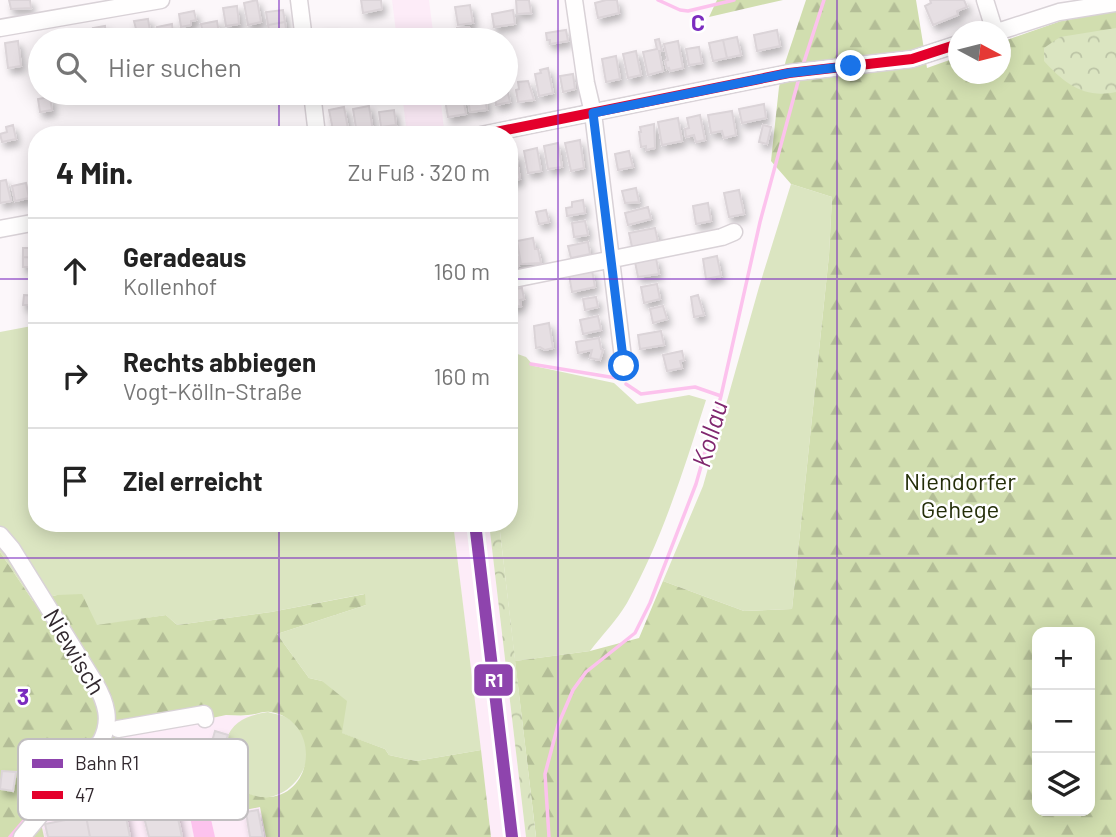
<!DOCTYPE html>
<html lang="de">
<meta charset="utf-8">
<style>
body{margin:0;font-family:Barlow,sans-serif;background:#f6f6f6;color:#222}
.controls{position:absolute;right:21px;bottom:21px;display:grid;overflow:hidden;border-radius:14px;box-shadow:0 4px 18px #0003}
.controls button{width:63px;height:63px;display:grid;place-items:center;padding:0;border:0;border-bottom:2px solid #e0e0e0;background:#fff;color:#222;font:35px sans-serif}
.compass{position:absolute;left:948px;top:21px;width:63px;height:63px;border-radius:50%;background:#fff;box-shadow:0 4px 18px #0003;rotate:97deg}
.stop{position:absolute;width:21px;height:21px;margin:-16px;border:5px solid #1a73e8;border-radius:50%;background:#fff}
.stop.end{background:#1a73e8;border-color:#fff;box-shadow:0 2px 7px #0008}
.list{margin:0;padding:0;list-style:none}
h2{display:flex;justify-content:space-between;align-items:center;height:91px;margin:0;padding:0 28px;font-size:30px}
h2 small{font-size:23px;font-weight:400;color:#767676}
.list li{display:grid;grid-template-columns:46px 1fr auto;gap:21px;align-items:center;box-sizing:border-box;height:105px;padding:0 28px;border-top:2px solid #e0e0e0}
.list b{display:block;font-size:26px;white-space:nowrap}
.list p{margin:0;font-size:23px;white-space:nowrap;color:#767676}
.list em{font-size:23px;font-style:normal;color:#767676}
.icon{flex:none;width:38px;height:38px;fill:none;stroke:currentColor;stroke-width:2;stroke-linecap:round;stroke-linejoin:round}
.map{position:relative;flex:none;width:1116px;height:837px;overflow:hidden}
.search{position:absolute;background:#fff;box-shadow:0 4px 18px #0003;left:28px;top:28px;width:490px;height:77px;display:flex;align-items:center;gap:18px;box-sizing:border-box;padding:0 24px;border-radius:38px;color:#767676;font-size:26px}
.panel{position:absolute;background:#fff;box-shadow:0 4px 18px #0003;left:28px;top:126px;width:490px;height:406px;border-radius:28px}
.map>svg:first-child{display:block}
.built{fill:#fdecf8}
.green{fill:#dbe5c1}
.forest{fill:url(#forest-firs);fill-rule:evenodd}
.park{fill:url(#park-crowns)}
.water{fill:#fcc2ed}
.lines{fill:none;stroke-linecap:round;stroke-linejoin:round}
.stream{stroke:#fcc2ed;stroke-width:3.5}
.building{fill:#e6dfe3;stroke:#dbd4d8;stroke-width:2;filter:url(#shadow)}
.minor-casing{stroke:#d9d2d7;stroke-width:19}
.minor{stroke:#fffefe;stroke-width:16}
.bus-1-casing{stroke:#fff;stroke-width:16}
.bus-1{stroke:#e4002b;stroke-width:10}
.rail-1-casing{stroke:#fff;stroke-width:18}
.rail-1{stroke:#8e44ad;stroke-width:12}
.route{stroke:#1a73e8;stroke-width:9}
.grid{fill:none;stroke:#7b2cbf;stroke-width:2;stroke-opacity:0.55}
.labels{text-anchor:middle;stroke-width:5;stroke-linejoin:round;paint-order:stroke}
.park-label{font-size:24px;fill:#242e09;stroke:#fff}
.street-label{font-size:24px;fill:#31282e;stroke:#fff}
.water-label{font-size:26px;font-style:italic;fill:#80276f;stroke:#fff}
.key{fill:#fff;stroke:#c1bec0;stroke-width:2}
.key-label{font-size:19px;fill:#31282e}
.grid-label{font-size:23px;text-anchor:middle;font-weight:bold;fill:#7b2cbf;stroke:#fff;stroke-width:5;stroke-linejoin:round;paint-order:stroke}
.line-badge{stroke:#fff;stroke-width:2.5}
.badge-label{font-size:19px;text-anchor:middle;font-weight:bold;fill:#fff}
</style>
<div class="map">
<svg width="1116" height="837" viewBox="0 0 1116 837">
<defs>
<pattern id="forest-firs" width="22" height="20" patternUnits="userSpaceOnUse" patternTransform="scale(1.75)"><rect width="22" height="20" fill="#d1deaf"/><path d="M5 1l3.5 6h-7zM16 11l3.5 6h-7z" fill="#b4be97"/></pattern>
<pattern id="park-crowns" width="20" height="18" patternUnits="userSpaceOnUse" patternTransform="scale(1.75)"><rect width="20" height="18" fill="#dbe5c1"/><path d="M2 6a3 3 0 1 1 6 0M12 15a3 3 0 1 1 6 0" fill="none" stroke="#bcc4a6"/></pattern>
<filter id="shadow"><feDropShadow dx="3.5" dy="5.5" stdDeviation="3.5" flood-color="#0004"/></filter>
</defs>
<rect width="100%" height="100%" fill="#fcf7fa"/>
<path class="built" d="M392,0H429L434,40H397Z
M402,93H440L444,130L407,135Z
M453,523H489L526,837H491Z
M268,712L260,807L266,837H44L41,823L109,740L226,715L246,716Z"/>
<path class="green" d="M791,184L832,197L829,255L792,609L744,611L663,581L703,486L759,287Z
M37,325V523H453L481,750L416,761L389,755L385,749L341,733L322,681L309,678L277,634L366,605L364,594L271,612L177,625L166,615L97,626L57,595L33,601L0,552V332Z
M509,351L526,357L534,366L614,383L637,404L689,395L706,400C684,469 662,540 627,603C617,620 602,635 590,651L515,661L499,523H509Z
M268,712C274,714 284,715 289,719C339,753 276,829 235,783C227,774 222,762 223,749L228,750L230,742L226,740C233,720 249,715 268,712Z"/>
<path class="forest" d="M717,0H783L709,17Z
M806,0H916L927,68L958,57V74H1000L1001,42L1061,21L1116,11V837H536L515,661L590,651L639,638L663,581L744,611L792,609L829,255L832,197L791,184L771,161L779,87L786,60ZM1037,632H1090V811H1037Z
M0,552L33,601L57,595L82,594L97,625L166,615L177,625L271,612L365,594L366,605L277,634L309,678L322,681L347,701L342,733L385,749L389,755L416,761L481,750L491,837H266L260,807L245,810L241,791C248,793 256,797 262,797C315,801 323,720 270,712C263,711 255,715 248,715C241,716 233,715 226,715L109,740L41,823L44,837H0Z"/>
<path class="park" d="M1116,28V92C1084,99 1064,83 1044,61V48L1060,37Z
M489,523H499L536,837H526Z"/>
<path class="water" d="M206,797L215,837H194L187,801Z"/>
<g class="lines">
<path class="stream" d="M658,0L680,10L688,11L734,0
M802,68L824,0
M531,364L616,378
M626,384L641,394L695,387L721,396
M10,837L28,816
M549,837L545,774L558,725L573,690L586,672L635,633L650,603L696,484L721,396L760,222L799,78"/>
</g>
<path class="building" d="M9,0H30L31,8L11,9Z
M257,0L261,22L248,25L244,3Z
M361,0H381L382,9L363,13Z
M516,0H529L531,13L517,14Z
M606,0H617L619,13L598,18L595,3Z
M930,0H964L967,7L957,11L958,15L933,25L925,6L931,3Z
M470,5L473,23L458,25L455,7Z
M237,6L239,24L226,26L223,8Z
M283,10L285,22L268,25L266,12Z
M513,10L515,24L494,27L492,14Z
M194,11L196,20L191,21V25L181,27L179,14Z
M148,19L150,31L137,33L134,21Z
M217,21L220,40H204L201,24Z
M285,22L287,35L270,37L268,25Z
M172,24L174,40H159L157,27Z
M105,26L107,40H93L92,36L95,35L93,28Z
M469,27L471,37L458,38L457,28Z
M333,29V32L346,30L347,40H323L322,30Z
M82,30L84,40H67L66,36L70,35V32Z
M566,30L568,41L550,44V40H547L546,33Z
M777,30L780,46L757,51L754,35Z
M737,37L741,55L727,58L723,40Z
M659,39L662,51H659L663,71L648,75L643,52L657,49L655,40Z
M723,40L727,58L713,61L709,43Z
M18,41L21,66L8,68L5,43Z
M678,41L683,68L670,71L669,68L667,69L665,61L668,60L664,44Z
M699,47L702,63L689,65L686,49Z
M636,51L641,75L628,78L623,54Z
M616,56L620,79L606,82L602,59Z
M548,68L553,93L539,96L535,74L541,73L540,70Z
M573,74L575,89L563,92L560,76Z
M528,81L534,100L518,102L516,90L519,89L518,82Z
M506,84L510,102L496,105L494,93H506Z
M467,93H472L473,99L485,97L487,110L470,112Z
M50,97L52,110L40,112L38,99Z
M463,97L466,114L448,117L445,100Z
M764,104L766,118L742,123L739,109Z
M369,106L373,131L357,134L353,109Z
M344,107L349,134L334,135L329,110Z
M394,110L396,125L381,127L379,112Z
M732,111L736,135L724,138L722,131L711,133L708,115Z
M700,115L705,140L696,142L694,135L686,137L685,129L689,128L687,118Z
M678,118L682,141L662,145L658,122Z
M654,124L655,148L646,150V146L641,147L639,132H641L640,127Z
M13,125L16,139L2,142L0,134L7,132L6,127Z
M763,125L771,127L767,144L759,142Z
M580,140L584,168L571,171L565,143Z
M558,143L562,167L548,169L544,146Z
M537,148L541,171L528,173L524,151Z
M629,151L633,167L618,170L615,154Z
M516,154L520,179L509,181V155Z
M6,180L11,201L0,203V181Z
M26,183L29,198L15,201L12,186Z
M636,188L639,202L625,203L622,191Z
M739,190L744,214L729,217L724,193Z
M583,200L585,213L567,216L566,208L572,207V202Z
M708,203L711,221L696,224L693,206Z
M648,207L651,219L628,225L625,213Z
M546,210L549,222L539,224L536,212Z
M585,221L588,235L574,237L572,223Z
M655,228L658,242L632,247L629,233Z
M533,238L535,249H538L541,263L521,264L517,241Z
M509,242H511L514,258L518,257L519,266L509,268Z
M588,242L590,254L571,258L568,246Z
M23,248H37V258L23,257Z
M717,256L721,276L706,279L703,259Z
M23,257L37,258V267H23Z
M656,258L659,274L638,277L635,262Z
M592,270L595,287L572,292L569,275Z
M657,284L660,299L644,303L641,287Z
M522,288L524,299L520,300L521,306L510,307L509,290Z
M24,295L37,296V305H23Z
M698,295L704,315L694,317L691,297Z
M596,297L598,307L585,310L583,299Z
M663,306L667,319L653,323L650,309Z
M598,316L601,330L583,334L580,320Z
M549,323L553,348L545,350L540,347L536,348L534,326Z
M661,331L664,345L640,349L638,335Z
M599,338L601,349L603,350L600,360L590,358L592,350L578,353L576,342Z
M682,351L684,360L680,361L682,368L667,371L663,355Z
M215,731L228,735L226,740L230,741L228,750L211,745Z
M2,771L16,772L13,791L0,789Z
M102,773L104,780L118,777L130,837H90L80,785L94,782L92,775Z
M158,793L159,798L173,795L182,837H149L139,797Z
M258,810L263,837H250L246,812Z
M86,816L90,837H48L45,824Z"/>
<g class="lines">
<defs>
<path id="minor" d="M299,0L304,40
M574,0L586,83L593,113L624,366
M985,0L995,32
M0,28L161,0
M997,32L1059,12L1116,3
M312,93L317,135
M481,135L789,73L912,59L958,44
M0,229L37,222
M509,280L722,237L734,232
M0,535L12,549L95,683C106,702 112,721 101,741L22,837
M118,729L204,714L205,719"/>
</defs>
<use href="#minor" class="minor-casing"/>
<use href="#minor" class="minor"/>
<defs>
<path id="bus-1" d="M481,135L789,73L912,59L958,44"/>
</defs>
<use href="#bus-1" class="bus-1-casing"/>
<use href="#bus-1" class="bus-1"/>
<defs>
<path id="rail-1" d="M475,523L512,837"/>
</defs>
<use href="#rail-1" class="rail-1-casing"/>
<use href="#rail-1" class="rail-1"/>
</g>
<g class="lines">
<path class="route" d="M624,366L593,113L789,73L851,66"/>
</g>
<path class="grid" d="M279,0V40M558,0V837M837,0V837M279,93V135M0,279H37M509,279H1116M279,523V837M0,558H1116"/>
<g class="labels">
<g class="park-label">
<text x="960" y="490">Niendorfer<tspan x="960" dy="28">Gehege</tspan></text>
</g>
<g class="street-label">
<text transform="translate(74 652) rotate(59)" y="8">Niewisch</text>
</g>
<g class="water-label">
<text transform="translate(710 434) rotate(-74)" y="9">Kollau</text>
</g>
</g>
<rect x="18" y="739" width="230" height="81" rx="10" class="key"/>
<rect x="32" y="759" width="31" height="9" fill="#8e44ad"/>
<rect x="32" y="791" width="31" height="8" fill="#e4002b"/>
<g class="key-label">
<text x="75" y="770">Bahn R1</text>
<text x="75" y="802">47</text>
</g>
<g class="grid-label">
<text x="698" y="31">C</text>
<text x="23" y="705">3</text>
</g>
<rect class="line-badge" x="473" y="663" width="41" height="34" rx="7" fill="#8e44ad"/>
<g class="badge-label">
<text x="494" y="687">R1</text>
</g>
</svg>
<div class="controls">
<button>+</button>
<button>−</button>
<button><svg class="icon" aria-label="layers" viewBox="0 0 24 24"><path d="M12 4l9 5-9 5-9-5zM3 14l9 5 9-5"/></svg></button>
</div>
<svg class="compass" viewBox="-18 -18 36 36"><path d="M0-13l5 13h-10z" fill="#e53935"/><path d="M0 13l5-13h-10z" fill="#767676"/></svg>
<div class="stop" style="left:624px;top:366px"></div>
<div class="stop end" style="left:851px;top:66px"></div>
<div class="search"><svg class="icon" aria-label="search" viewBox="0 0 24 24"><circle cx="10" cy="10" r="6"/><path d="M15 15l6 6"/></svg>Hier suchen</div>
<section class="panel">
<h2>4 Min.<small>Zu Fuß · 320 m</small></h2>
<ul class="list">
<li><svg class="icon" aria-label="ahead" viewBox="0 0 24 24"><path d="M12 20V5M6 11l6-6 6 6"/></svg><div><b>Geradeaus</b><p>Kollenhof</p></div><em>160 m</em></li>
<li><svg class="icon" aria-label="right" viewBox="0 0 24 24"><path d="M7 20v-9h11M14 6l5 5-5 5"/></svg><div><b>Rechts abbiegen</b><p>Vogt-Kölln-Straße</p></div><em>160 m</em></li>
<li><svg class="icon" aria-label="arrive" viewBox="0 0 24 24"><path d="M6 21V4h12l-3 4 3 4H6"/></svg><div><b>Ziel erreicht</b></div></li>
</ul>
</section>
</div>
